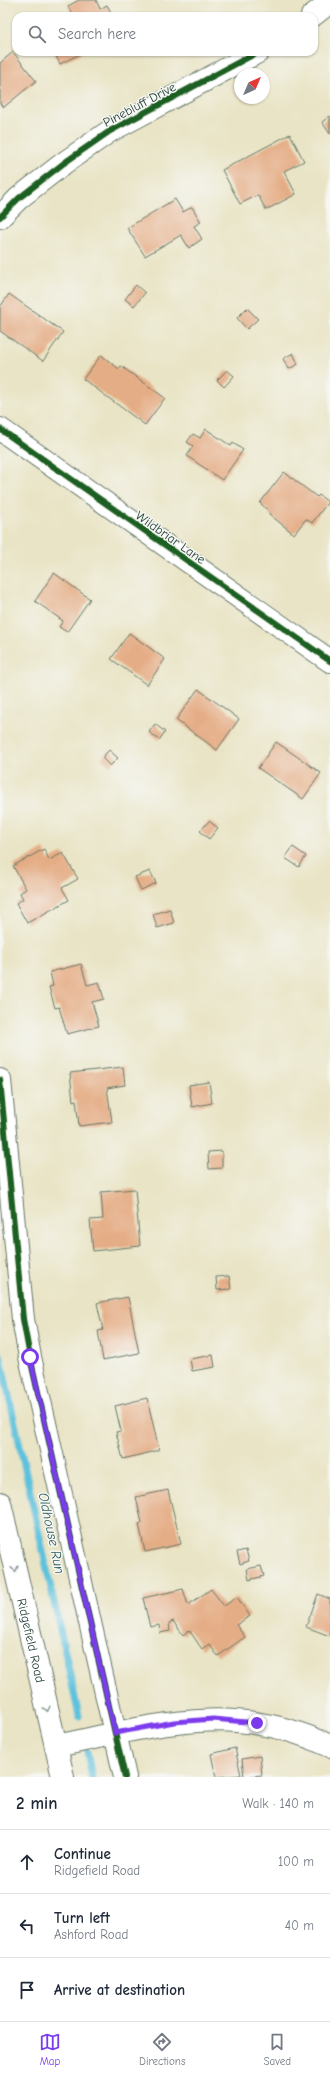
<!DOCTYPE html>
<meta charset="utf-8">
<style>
body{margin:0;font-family:"Comic Neue",sans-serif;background:#f6f6f7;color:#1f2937}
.compass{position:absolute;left:234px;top:68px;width:36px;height:36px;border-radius:50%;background:#fff;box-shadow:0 1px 3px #0004;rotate:44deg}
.stop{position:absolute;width:12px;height:12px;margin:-9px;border:3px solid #7c3aed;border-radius:50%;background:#fff}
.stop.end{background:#7c3aed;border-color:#fff;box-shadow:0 1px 4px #0008}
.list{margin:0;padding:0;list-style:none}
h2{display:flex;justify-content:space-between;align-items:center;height:52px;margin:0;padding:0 16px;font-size:17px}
h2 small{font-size:13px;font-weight:400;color:#747a83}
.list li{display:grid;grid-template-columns:26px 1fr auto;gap:12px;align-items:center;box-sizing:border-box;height:64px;padding:0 16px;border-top:1px solid #e0e1e3}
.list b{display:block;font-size:15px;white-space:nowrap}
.list p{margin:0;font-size:13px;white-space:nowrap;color:#747a83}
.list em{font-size:13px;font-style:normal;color:#747a83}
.icon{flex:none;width:22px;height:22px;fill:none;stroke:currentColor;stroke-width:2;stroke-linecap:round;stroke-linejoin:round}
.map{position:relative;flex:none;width:330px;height:1777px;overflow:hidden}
.search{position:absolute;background:#fff;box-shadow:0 1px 3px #0004;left:12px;right:12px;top:12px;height:44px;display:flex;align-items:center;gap:10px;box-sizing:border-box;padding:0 14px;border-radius:12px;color:#747a83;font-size:15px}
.sheet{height:244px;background:#fff}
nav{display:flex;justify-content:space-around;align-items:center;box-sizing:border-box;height:56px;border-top:1px solid #e0e1e3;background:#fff;font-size:11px;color:#747a83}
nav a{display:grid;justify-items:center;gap:2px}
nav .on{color:#7c3aed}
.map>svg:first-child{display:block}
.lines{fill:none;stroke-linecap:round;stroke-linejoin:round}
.stream{stroke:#5fc2dd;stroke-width:7}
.building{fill:#e5ad86}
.minor-casing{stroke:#667767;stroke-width:24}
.minor{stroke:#fff;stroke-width:22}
.cycleway-casing{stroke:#f6f6f2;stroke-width:8}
.cycleway{stroke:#1b5e20;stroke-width:6}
.oneway{stroke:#8f9e9a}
.route{stroke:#7c3aed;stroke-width:5}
.labels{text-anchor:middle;stroke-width:3;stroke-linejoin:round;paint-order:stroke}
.street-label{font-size:13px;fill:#1f3d34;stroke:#f6f6f2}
.water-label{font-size:14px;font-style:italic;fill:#2f5e5e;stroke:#f6f6f2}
</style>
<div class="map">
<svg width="330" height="1777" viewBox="0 0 330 1777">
<rect width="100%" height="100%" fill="#f6f6f2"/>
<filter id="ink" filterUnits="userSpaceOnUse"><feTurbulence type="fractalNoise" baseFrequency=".025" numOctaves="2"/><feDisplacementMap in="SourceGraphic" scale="8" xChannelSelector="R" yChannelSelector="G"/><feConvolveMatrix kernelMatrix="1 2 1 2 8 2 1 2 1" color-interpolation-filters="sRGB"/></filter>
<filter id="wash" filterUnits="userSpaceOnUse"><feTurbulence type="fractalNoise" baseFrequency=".012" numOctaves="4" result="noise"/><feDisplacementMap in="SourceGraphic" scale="16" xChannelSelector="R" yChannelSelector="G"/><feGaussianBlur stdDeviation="0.9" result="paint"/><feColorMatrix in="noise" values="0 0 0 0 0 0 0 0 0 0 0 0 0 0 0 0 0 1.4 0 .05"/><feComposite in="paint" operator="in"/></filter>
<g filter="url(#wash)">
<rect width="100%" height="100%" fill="#e9e4c5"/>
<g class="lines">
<path class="stream" d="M0,1355L79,1716
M87,1752L92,1777"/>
</g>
<g id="blocks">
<path class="building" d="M79,0H96L100,9L107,5L113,16H73L68,6Z
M13,52L36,81L4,107L0,104V63Z
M54,52H84L60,64Z
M330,116V134L322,122Z
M290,134L304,161L284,171L296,194L266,210L258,195L240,204L222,170Z
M175,199L183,212L192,207L201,222L194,226L202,239L189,248L181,235L145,256L127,228Z
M136,285L145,293L134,306L125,299Z
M9,294L63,332L43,361L0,331V307Z
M247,308L258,319L247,329L237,318Z
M293,353L298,364L289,369L283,359Z
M101,355L119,369L121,366L165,398L145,425L83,379Z
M227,370L234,376L224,387L217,380Z
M206,429L231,446L233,443L243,450L222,480L187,456L193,446L187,442L193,434L200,438Z
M284,472L317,497L319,495L328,502L312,523L306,519L294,534L269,514L270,512L260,503Z
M54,573L90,599L67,632L59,627L63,621L35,601Z
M129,633L165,659L147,685L111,659Z
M198,689L239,719L217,750L176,720Z
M155,724L165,732L159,740L149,732Z
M276,742L321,773L303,799L258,768Z
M109,750L118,758L110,766L102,758Z
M209,821L218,828L209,839L200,831Z
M293,847L306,856L299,867L285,858Z
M44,849L49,860L63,853L78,879L62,888L69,900L27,923L16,903L23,899L20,893L26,889L13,866Z
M150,871L156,883L141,890L135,877Z
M170,909L174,923L157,928L153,914Z
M81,964L87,985L99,982L104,999L92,1002L99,1026L67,1034L59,1007L55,1008L49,987L53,986L50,972Z
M123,1067L125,1085L107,1088L112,1122L79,1126L76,1100L73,1101L70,1073Z
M209,1082L212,1103L192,1107L189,1085Z
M222,1151V1168L209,1169L208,1152Z
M135,1189L140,1246L93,1251L90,1220L103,1219L101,1192Z
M229,1276L231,1289L217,1290L216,1277Z
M128,1297L139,1353L103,1360L98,1331L103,1330L97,1303Z
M213,1355L215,1367L192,1371L190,1359Z
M147,1398L159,1450L123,1459L116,1432L121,1431L115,1406Z
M168,1490L181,1544L145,1552L139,1524L142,1523L136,1497Z
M246,1550L249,1561L240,1564L237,1552Z
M261,1566L264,1576L249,1580L247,1569Z
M183,1589L188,1605L211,1589L224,1606L237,1597L250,1616L236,1625L245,1637L218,1656L209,1644L202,1649L189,1630L183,1635L173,1621L169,1623L170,1631L160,1633L159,1625L150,1627L143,1598Z
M318,1594L330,1599V1636L306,1627Z
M235,1748L241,1775L216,1777L211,1754Z
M260,1756L262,1775L244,1777L242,1759Z"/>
</g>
</g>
<g filter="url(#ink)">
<use href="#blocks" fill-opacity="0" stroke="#667767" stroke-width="1"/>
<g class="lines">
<defs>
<g id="minor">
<path d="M312,16L330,2"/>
<path d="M0,217L19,198L64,163L110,131L258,52"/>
<path d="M0,429L330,661"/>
<path d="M0,1080L23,1319L30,1357L125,1777"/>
<path id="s1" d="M0,1503L63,1777"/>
<path d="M56,1746C153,1726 234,1700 330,1746"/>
</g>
</defs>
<use href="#minor" class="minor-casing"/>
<use href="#minor" class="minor"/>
<defs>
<path id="cycleway" d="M0,217L19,198L64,163L110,131L258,52
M0,429L330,661
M0,1080L23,1319L30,1357L125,1777"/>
</defs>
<use href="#cycleway" class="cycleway-casing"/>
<use href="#cycleway" class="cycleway"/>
</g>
<defs><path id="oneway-chevron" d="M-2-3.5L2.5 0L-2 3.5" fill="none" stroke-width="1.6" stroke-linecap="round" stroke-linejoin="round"/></defs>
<g class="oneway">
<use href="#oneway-chevron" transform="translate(15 1569) rotate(77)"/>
<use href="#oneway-chevron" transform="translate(47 1709) rotate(77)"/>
</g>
</g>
<g class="lines" filter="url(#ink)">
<path class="route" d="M30,1357L115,1733L174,1722L213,1719L257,1723"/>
</g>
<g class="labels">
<g class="street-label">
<text transform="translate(139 104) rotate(-28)" y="5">Pinebluff Drive</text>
<text transform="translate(171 537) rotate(35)" y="5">Wildbriar Lane</text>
<text dy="5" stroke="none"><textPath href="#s1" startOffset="141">Ridgefield Road</textPath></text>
</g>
<g class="water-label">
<text transform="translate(52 1533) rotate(78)" y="5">Oldhouse Run</text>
</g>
</g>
</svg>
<svg class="compass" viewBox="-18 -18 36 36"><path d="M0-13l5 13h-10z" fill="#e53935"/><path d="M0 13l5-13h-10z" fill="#747a83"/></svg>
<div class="stop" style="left:30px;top:1357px"></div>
<div class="stop end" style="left:257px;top:1723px"></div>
<div class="search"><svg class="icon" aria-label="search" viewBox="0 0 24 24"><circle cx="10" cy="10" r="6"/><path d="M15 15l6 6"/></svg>Search here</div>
</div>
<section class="sheet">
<h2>2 min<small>Walk · 140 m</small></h2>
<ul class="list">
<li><svg class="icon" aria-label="ahead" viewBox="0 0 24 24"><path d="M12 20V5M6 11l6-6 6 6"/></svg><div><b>Continue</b><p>Ridgefield Road</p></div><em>100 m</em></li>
<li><svg class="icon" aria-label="left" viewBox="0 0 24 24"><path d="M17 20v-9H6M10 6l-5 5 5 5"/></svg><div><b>Turn left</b><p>Ashford Road</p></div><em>40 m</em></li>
<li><svg class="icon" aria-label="arrive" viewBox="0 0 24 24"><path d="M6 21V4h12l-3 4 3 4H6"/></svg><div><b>Arrive at destination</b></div></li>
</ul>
</section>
<nav>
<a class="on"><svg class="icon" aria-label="map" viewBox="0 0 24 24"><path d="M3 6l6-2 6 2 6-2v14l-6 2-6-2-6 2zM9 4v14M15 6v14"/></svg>Map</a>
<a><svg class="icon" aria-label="directions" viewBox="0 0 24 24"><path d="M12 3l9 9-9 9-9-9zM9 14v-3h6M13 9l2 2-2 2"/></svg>Directions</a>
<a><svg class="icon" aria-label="saved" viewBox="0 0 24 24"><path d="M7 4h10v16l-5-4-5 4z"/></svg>Saved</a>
</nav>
